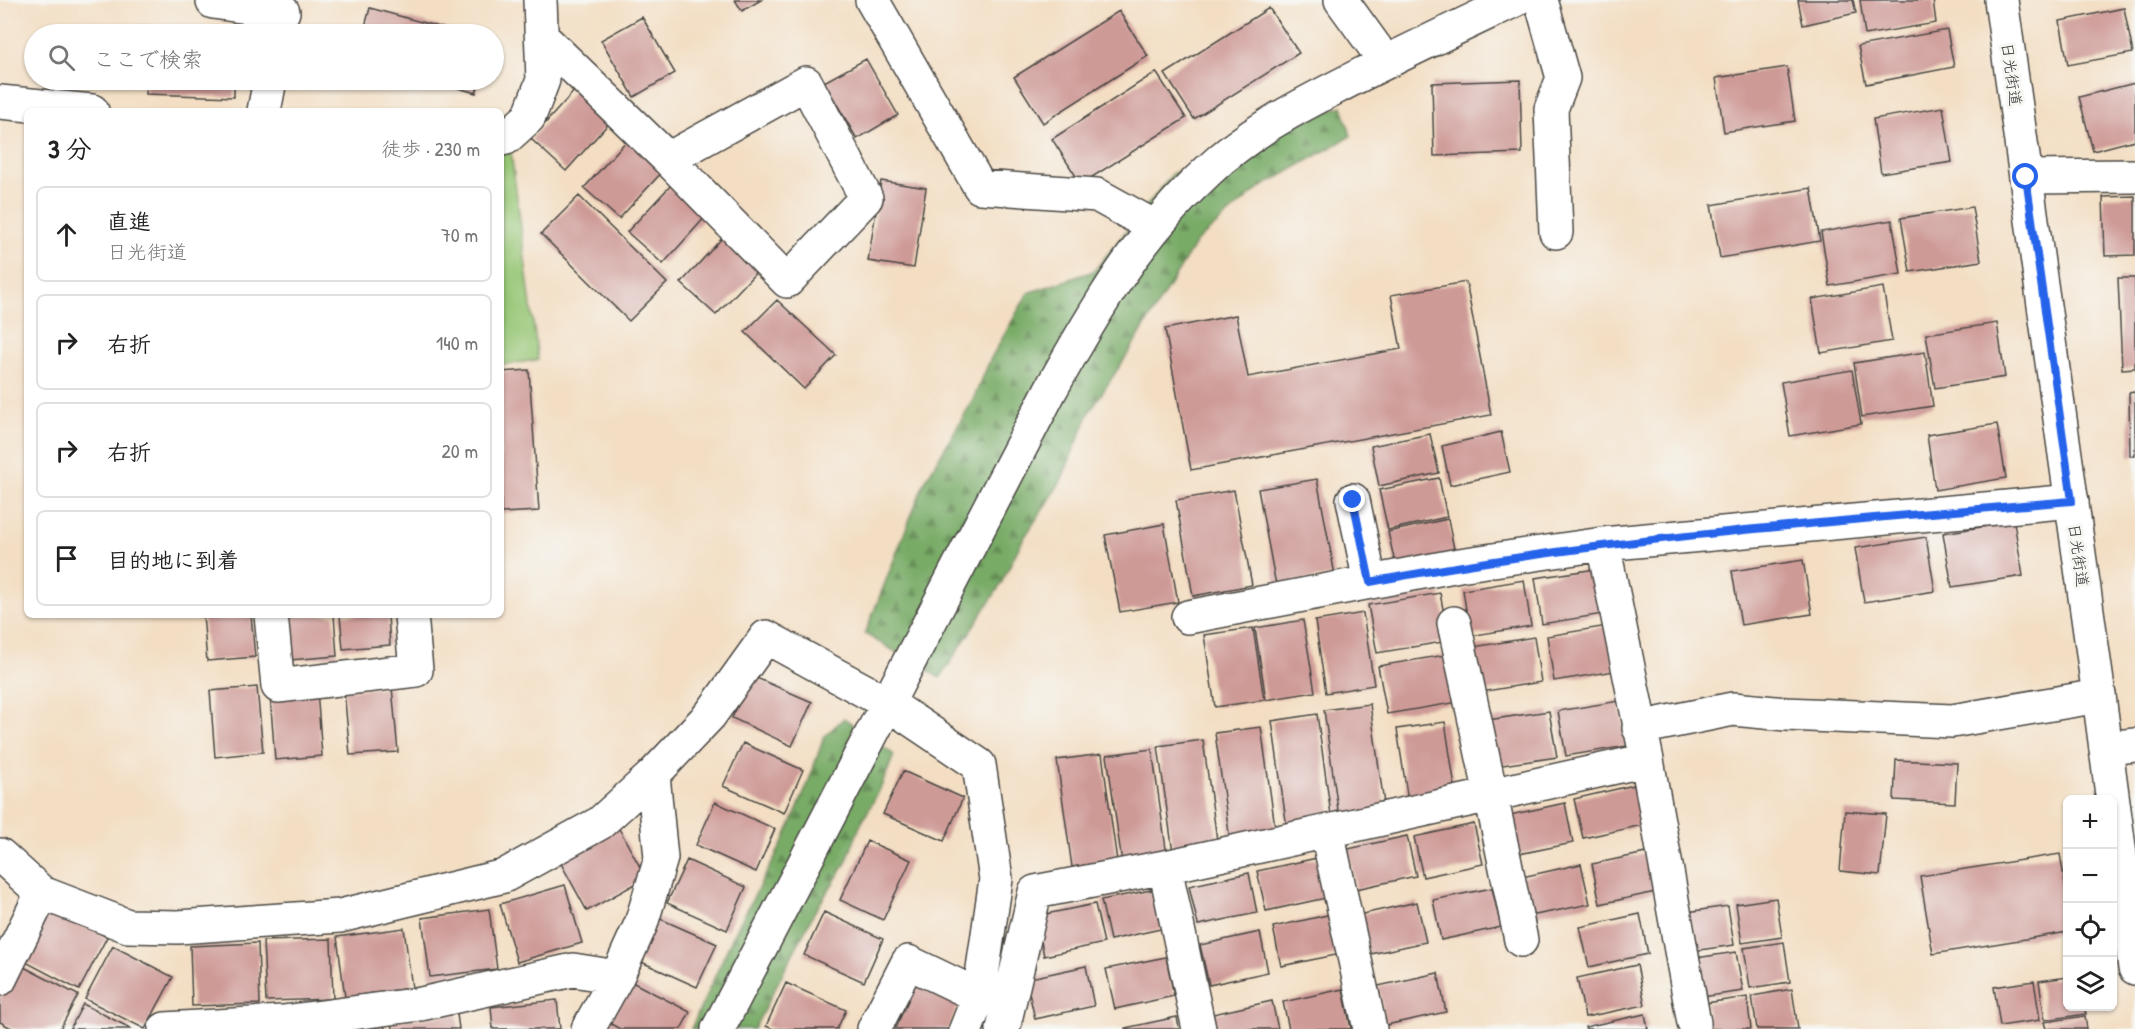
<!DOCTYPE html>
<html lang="ja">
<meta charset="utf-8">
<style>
body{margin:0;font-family:"Patrick Hand","Klee One",sans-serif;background:#f6f6f6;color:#222}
.controls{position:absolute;right:18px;bottom:18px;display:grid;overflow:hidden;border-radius:9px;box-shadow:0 2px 4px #0004}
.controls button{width:54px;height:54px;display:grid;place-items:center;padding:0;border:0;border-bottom:2px solid #e0e0e0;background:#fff;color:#222;font:30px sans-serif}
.stop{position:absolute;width:18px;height:18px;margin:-14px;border:4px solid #2563eb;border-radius:50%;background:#fff}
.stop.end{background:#2563eb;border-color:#fff;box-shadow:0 2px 6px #0008}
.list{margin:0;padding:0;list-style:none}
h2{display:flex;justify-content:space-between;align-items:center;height:78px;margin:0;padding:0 24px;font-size:26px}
h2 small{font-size:20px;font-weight:400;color:#767676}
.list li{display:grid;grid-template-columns:39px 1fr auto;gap:18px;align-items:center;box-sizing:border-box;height:96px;margin:0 12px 12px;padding:0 12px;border:2px solid #e0e0e0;border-radius:9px}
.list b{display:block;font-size:22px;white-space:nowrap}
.list p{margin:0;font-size:20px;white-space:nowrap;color:#767676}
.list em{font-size:20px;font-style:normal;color:#767676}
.icon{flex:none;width:33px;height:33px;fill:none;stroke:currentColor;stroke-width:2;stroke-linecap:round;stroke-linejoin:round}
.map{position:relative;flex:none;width:2135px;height:1029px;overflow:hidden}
.search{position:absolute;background:#fff;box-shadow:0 2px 4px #0004;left:24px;top:24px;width:480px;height:66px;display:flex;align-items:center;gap:15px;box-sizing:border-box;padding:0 21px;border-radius:33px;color:#767676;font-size:22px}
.panel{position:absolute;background:#fff;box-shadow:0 2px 4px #0004;left:24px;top:108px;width:480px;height:510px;border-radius:9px}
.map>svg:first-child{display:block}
.green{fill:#96c675;stroke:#607850;stroke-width:1.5}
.forest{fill:url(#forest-firs);stroke:#526b48;stroke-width:1.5}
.building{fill:#ce9a96}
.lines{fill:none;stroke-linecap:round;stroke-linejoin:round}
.minor-casing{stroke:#494642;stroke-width:36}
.major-casing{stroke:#494642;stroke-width:36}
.minor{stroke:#fff;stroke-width:33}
.major{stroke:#fff;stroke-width:33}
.route{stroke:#2563eb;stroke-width:8}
.labels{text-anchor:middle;stroke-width:6;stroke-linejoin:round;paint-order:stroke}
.street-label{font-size:16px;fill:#2b2b2b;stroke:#f6f6f2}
</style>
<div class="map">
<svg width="2135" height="1029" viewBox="0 0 2135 1029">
<defs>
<pattern id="forest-firs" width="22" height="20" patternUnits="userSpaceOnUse" patternTransform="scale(1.5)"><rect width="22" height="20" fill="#78ab66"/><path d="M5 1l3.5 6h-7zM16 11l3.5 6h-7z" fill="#638b54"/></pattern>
</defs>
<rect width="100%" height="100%" fill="#f6f6f2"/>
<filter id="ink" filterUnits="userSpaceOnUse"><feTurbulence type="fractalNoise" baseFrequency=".0167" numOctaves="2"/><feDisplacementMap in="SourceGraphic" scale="12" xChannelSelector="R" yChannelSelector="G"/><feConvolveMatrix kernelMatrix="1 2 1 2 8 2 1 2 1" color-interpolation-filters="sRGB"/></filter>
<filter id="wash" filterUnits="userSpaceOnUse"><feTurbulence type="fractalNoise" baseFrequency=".008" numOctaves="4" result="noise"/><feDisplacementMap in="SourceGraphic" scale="24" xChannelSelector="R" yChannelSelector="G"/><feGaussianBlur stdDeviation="1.35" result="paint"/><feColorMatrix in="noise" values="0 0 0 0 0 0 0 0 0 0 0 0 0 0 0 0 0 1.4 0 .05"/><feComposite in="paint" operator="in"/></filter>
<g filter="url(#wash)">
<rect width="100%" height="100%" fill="#f3dec3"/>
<path class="green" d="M511,152L538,360L501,365V153Z"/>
<path class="forest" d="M1342,106L1351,136L1258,189L1196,242L1129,352L1090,411L1060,483L1022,541L1000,586L940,678L865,634L924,483L972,402L991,358L1028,293L1094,271L1173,173Z
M844,718L894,755L881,787L860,826L846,863L815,911L754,1029H691L734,934L784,840L807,786L824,737Z"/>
<g id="blocks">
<path class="building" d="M735,0H761L742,11Z
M1798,0H1853L1856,13L1803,25Z
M1860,0H1933L1936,23L1865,35Z
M370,8L465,34H363Z
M1269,8L1299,53L1194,119L1165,74Z
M2124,8L2133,53L2068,65L2060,21Z
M1119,11L1148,56L1043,123L1014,77Z
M642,17L675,73L634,97L601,40Z
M1947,30L1954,67L1866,84L1858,46Z
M866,59L898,115L857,139L824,82Z
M1787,67L1795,121L1724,132L1716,78Z
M1156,72L1186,118L1081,184L1052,139Z
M146,80H234V97L146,94Z
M429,80H480L476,93Z
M1520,80L1522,153L1434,156L1432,83Z
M2135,83V140L2093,151L2079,97Z
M575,90L610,122L566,171L531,139Z
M1943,107L1952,162L1881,173L1873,119Z
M628,139L663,171L619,219L584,188Z
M881,181L926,188L914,268L868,261Z
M672,184L707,215L663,264L627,232Z
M1811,188L1820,241L1720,258L1711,205Z
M579,196L667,283L629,321L541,234Z
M2135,196V255L2105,256L2103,197Z
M1972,207L1981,261L1910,272L1901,218Z
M1892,220L1901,274L1830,286L1821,232Z
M725,235L761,267L716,315L681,283Z
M2118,278H2135V368L2122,369Z
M1466,282L1491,415L1191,470L1165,329L1236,315L1248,377L1401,349L1391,295Z
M1883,287L1892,341L1821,353L1812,299Z
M777,300L836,355L804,389L745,332Z
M1997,323L2005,377L1935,388L1926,334Z
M1925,352L1933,406L1862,417L1854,363Z
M529,370L539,511L501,513V372Z
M1852,370L1861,424L1790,436L1781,382Z
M2135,392V456H2130L2129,393Z
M1997,424L2006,478L1935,490L1927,435Z
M1501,432L1510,472L1450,485L1442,446Z
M1430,434L1439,473L1379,486L1371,446Z
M1439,478L1447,517L1388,530L1379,490Z
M1317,479L1335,575L1276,585L1258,489Z
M1234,490L1252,585L1193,596L1176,500Z
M1448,519L1456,559L1397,572L1388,532Z
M2014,522L2023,576L1952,587L1943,533Z
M1164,524L1178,602L1120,612L1105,535Z
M1926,537L1935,591L1864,602L1855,548Z
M1803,560L1812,614L1741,625L1732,571Z
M1596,569L1603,614L1542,624L1535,578Z
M1524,580L1531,626L1470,636L1463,590Z
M1440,593L1449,641L1377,653L1368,605Z
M1363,613L1374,685L1326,693L1315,621Z
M203,615H251L255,657L207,661Z
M286,615H334L337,656L290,660Z
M340,615H388L390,645L343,649Z
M1303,620L1315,692L1266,700L1255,628Z
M1607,626L1615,671L1554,681L1547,636Z
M1253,628L1264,700L1215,707L1204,635Z
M1534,637L1541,682L1481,692L1473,647Z
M1451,654L1459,702L1387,714L1378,666Z
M752,676L812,702L792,746L732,718Z
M257,687L263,752L215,757L210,691Z
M392,687L398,752L350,755L344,690Z
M317,690L322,756L275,760L270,695Z
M1619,701L1627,746L1566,756L1558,711Z
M1370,704L1385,811L1339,817L1324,710Z
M1549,711L1557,757L1496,766L1488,720Z
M1317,714L1332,822L1287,828L1272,721Z
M1445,722L1456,794L1408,801L1397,729Z
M1261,727L1276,834L1230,840L1215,733Z
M1203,740L1218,847L1173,853L1158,746Z
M743,743L803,770L784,813L723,786Z
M1152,749L1167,856L1122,863L1107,755Z
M1102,754L1117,861L1072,867L1057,760Z
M1896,760L1957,763L1955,803L1894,800Z
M903,771L963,798L944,841L883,814Z
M1634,785L1643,825L1583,838L1574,799Z
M715,802L775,829L756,872L696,845Z
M1565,803L1573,843L1514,855L1505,816Z
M1845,811L1886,814L1880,875L1840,871Z
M1474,824L1483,864L1423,877L1414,837Z
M617,825L646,878L587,911L558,858Z
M1407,836L1416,876L1356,889L1348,849Z
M867,841L911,860L883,920L840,900Z
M1651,852L1660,891L1600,904L1592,864Z
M2060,854L2068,902V932L1933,954L1920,876Z
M1317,858L1326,898L1266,911L1257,871Z
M687,860L746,887L727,930L667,903Z
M1581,864L1590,904L1530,916L1522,877Z
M1249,873L1257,913L1198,925L1189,886Z
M565,885L582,943L517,962L500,904Z
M1161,888L1170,927L1110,940L1101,900Z
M1492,888L1501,927L1441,940L1433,900Z
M1776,898L1782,937L1742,943L1736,904Z
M1417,902L1426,942L1366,955L1358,915Z
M1095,904L1104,943L1044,956L1036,916Z
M48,906L107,937L79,990L20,959Z
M1728,906L1734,945L1693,951L1687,912Z
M489,909L497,969L430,977L422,918Z
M824,912L883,939L864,982L804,955Z
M1332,914L1341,954L1281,966L1273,927Z
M1640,914L1648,954L1589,967L1580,927Z
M656,917L717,944L697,987L637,960Z
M404,928L412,988L345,997L337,937Z
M1260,932L1268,972L1209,985L1200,945Z
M331,939L333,999L266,1001L263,941Z
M1784,942L1790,982L1750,988L1744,948Z
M258,943L260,1004L192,1006L190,946Z
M113,946L173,977L145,1029L85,999Z
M1736,952L1743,991L1702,997L1696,958Z
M1166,957L1174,996L1115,1009L1106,969Z
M18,964L78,995L60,1029H13L0,1022V998Z
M1637,965L1645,1005L1585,1017L1577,978Z
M1086,966L1094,1006L1035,1019L1026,979Z
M1438,973L1446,1012L1386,1025L1378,986Z
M2068,977V1006H2084L2086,1014L2045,1020L2039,981Z
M918,979L961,999L948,1029H895Z
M2034,981L2040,1020L2000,1026L1994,987Z
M632,982L690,1012L681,1029H620L609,1023Z
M786,983L846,1010L837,1029H773L766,1026Z
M1343,989L1351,1029H1289L1283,1002Z
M1792,989L1798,1029H1757L1752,996Z
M1747,997L1751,1029H1710L1706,1003Z
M557,1000L560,1029H493L491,1007Z
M1272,1001L1278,1029H1216L1213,1014Z
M83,1004L132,1029H70Z
M457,1014L459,1029H393L392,1021Z
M1645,1014L1648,1029H1586L1585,1027Z
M2085,1016L2087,1029H2046L2044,1022Z
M1177,1017L1179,1029H1125V1028Z
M384,1024L385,1029H353Z"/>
</g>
</g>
<g filter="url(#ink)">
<use href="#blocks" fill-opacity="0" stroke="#494642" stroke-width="1.5"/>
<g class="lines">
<defs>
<path id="minor" d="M213,0V2L283,12
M872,0L980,187L1097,195L1155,227
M1341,0L1385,61
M1541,0L1563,78L1551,109L1556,232
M542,37L668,159L787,281L866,198L806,83L668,159
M0,102L92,111
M264,111L270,80
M501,139L506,138L529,117L543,80L540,0
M2026,177L2135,176
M1353,500L1370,582
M1603,544L2072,501
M271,615L278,686L416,670L411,615
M1188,617L1459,565L1603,544L1647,760L1694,1023
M1639,728L1733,709L1786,714L1952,721L2099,696
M2106,748L2135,745
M1327,832L1370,1029
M0,855L42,893
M1165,867L1199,1029
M1521,940L1491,795L1647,760
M0,979L42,893L128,926L178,927L340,916L504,876L600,823L653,775L710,715L766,637L887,703L979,765L996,879L979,996L966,1029
M165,1029L283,1022L421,1004L573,970L617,977
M588,1029L617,977L641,924L661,858L653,775
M718,1029L1050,391C1095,310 1139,234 1209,170C1246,135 1290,111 1335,88C1394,57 1454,29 1515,0
M874,1029L908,962L979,996
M1003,1029L1035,892L1165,867L1491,795L1454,623"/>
<path id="major" d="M2001,0L2099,696L2135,968"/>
</defs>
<use href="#minor" class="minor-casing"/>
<use href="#major" class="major-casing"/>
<use href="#minor" class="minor"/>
<use href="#major" class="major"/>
</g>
</g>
<g class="lines" filter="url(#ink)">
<path class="route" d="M1353,500L1370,582C1602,538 1837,521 2072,501L2026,177"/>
</g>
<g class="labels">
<g class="street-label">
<text transform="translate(2012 74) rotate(82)" y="6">日光街道</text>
<text transform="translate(2079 555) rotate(82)" y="6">日光街道</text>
</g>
</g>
</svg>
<div class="controls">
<button>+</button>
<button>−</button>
<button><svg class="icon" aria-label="locate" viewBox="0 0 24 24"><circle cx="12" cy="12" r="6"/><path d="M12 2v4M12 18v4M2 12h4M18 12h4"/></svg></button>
<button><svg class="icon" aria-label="layers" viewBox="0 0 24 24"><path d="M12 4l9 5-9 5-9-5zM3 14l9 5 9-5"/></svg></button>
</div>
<div class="stop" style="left:2026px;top:177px"></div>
<div class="stop end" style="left:1353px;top:500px"></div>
<div class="search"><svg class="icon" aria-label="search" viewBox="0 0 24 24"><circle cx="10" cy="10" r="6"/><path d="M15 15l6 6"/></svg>ここで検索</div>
<section class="panel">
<h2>3 分<small>徒歩 · 230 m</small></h2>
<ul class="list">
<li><svg class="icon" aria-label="ahead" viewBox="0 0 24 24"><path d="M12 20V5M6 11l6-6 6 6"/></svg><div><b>直進</b><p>日光街道</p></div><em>70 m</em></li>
<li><svg class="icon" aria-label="right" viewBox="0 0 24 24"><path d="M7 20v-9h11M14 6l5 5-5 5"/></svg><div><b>右折</b></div><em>140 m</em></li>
<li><svg class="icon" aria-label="right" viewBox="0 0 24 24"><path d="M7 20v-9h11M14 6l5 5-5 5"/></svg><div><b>右折</b></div><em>20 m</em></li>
<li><svg class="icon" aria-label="arrive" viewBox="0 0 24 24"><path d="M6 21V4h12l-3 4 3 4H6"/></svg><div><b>目的地に到着</b></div></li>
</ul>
</section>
</div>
